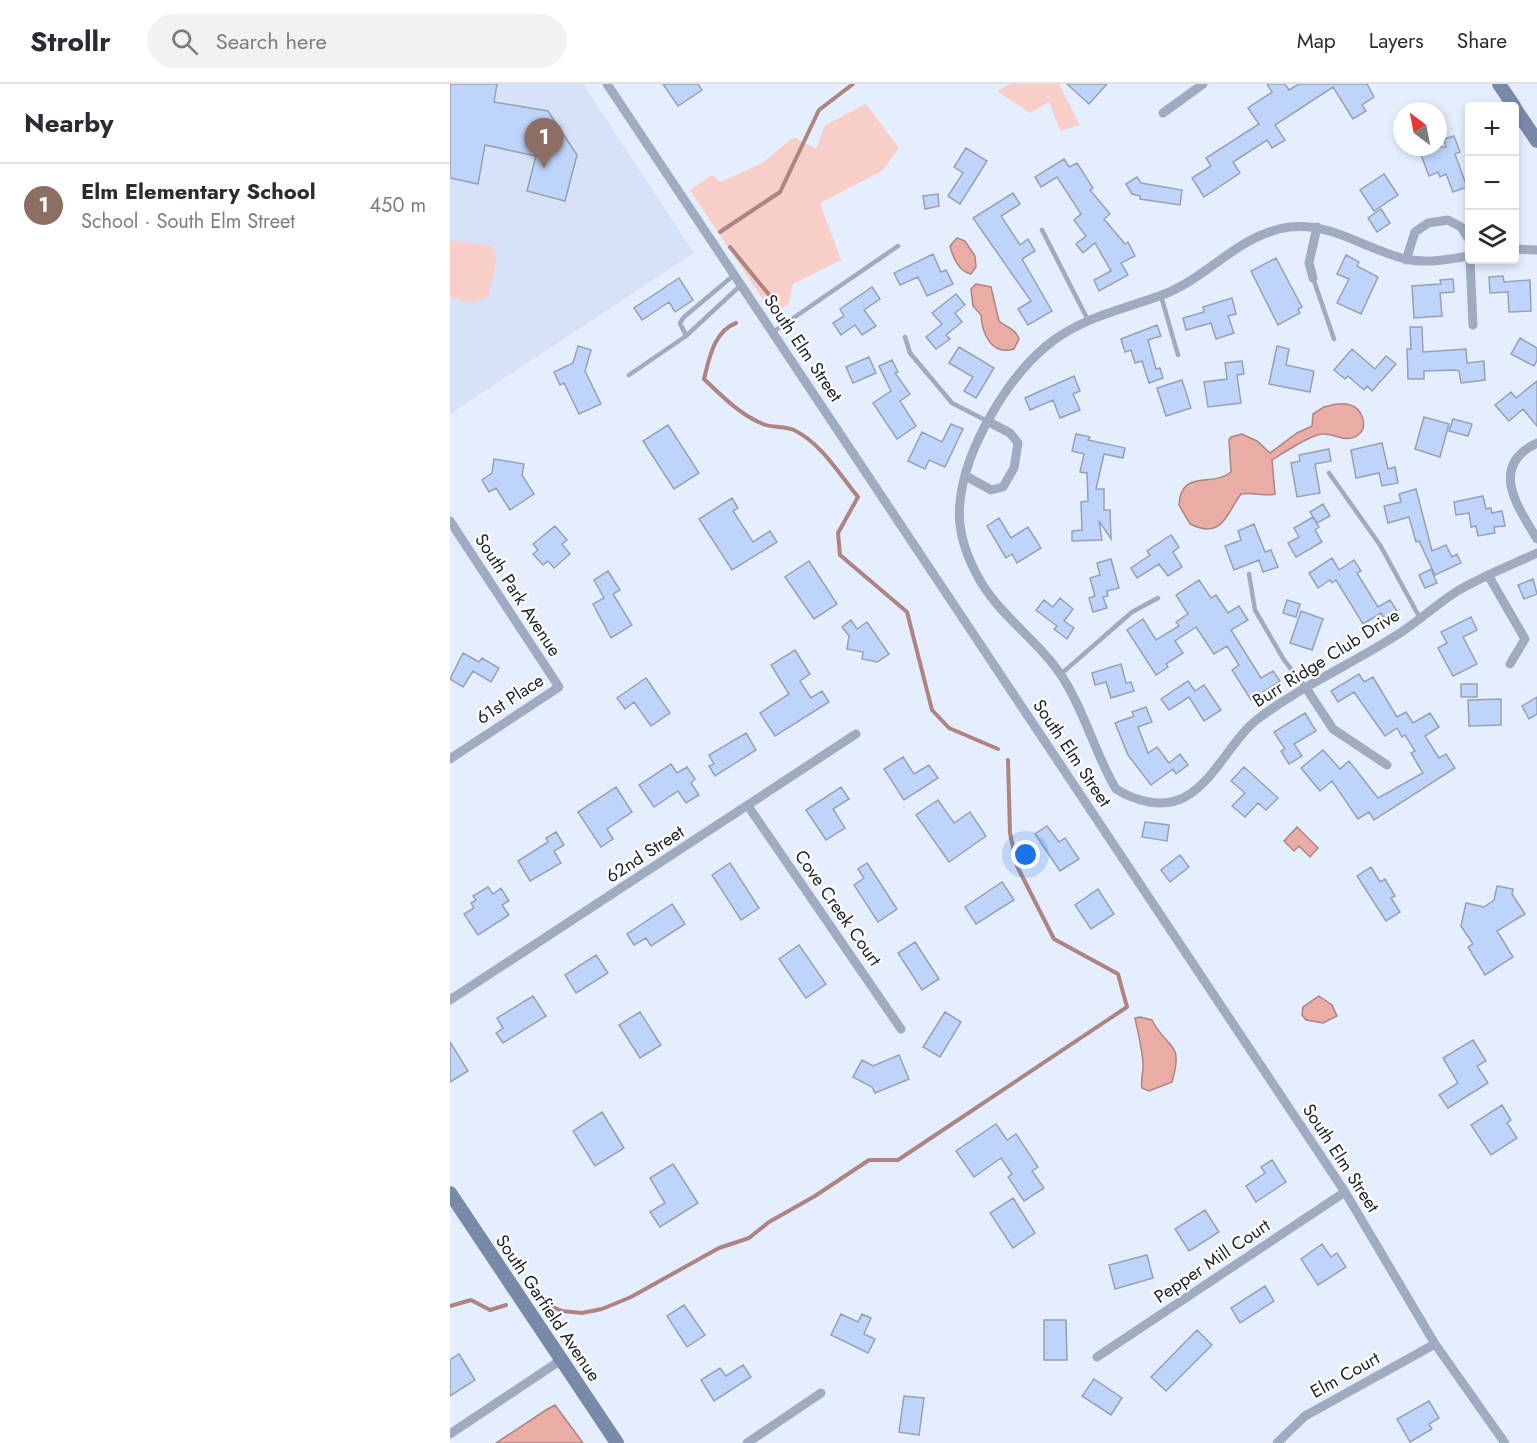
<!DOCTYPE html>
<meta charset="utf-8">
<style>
body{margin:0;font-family:Jost,sans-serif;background:#f2f2f3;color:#2b2b33}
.controls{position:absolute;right:18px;top:18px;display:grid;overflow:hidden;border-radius:6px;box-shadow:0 3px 9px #0003}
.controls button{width:54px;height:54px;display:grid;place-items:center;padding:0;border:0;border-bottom:2px solid #e1e1e2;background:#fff;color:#2b2b33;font:30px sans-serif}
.compass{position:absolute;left:943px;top:18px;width:54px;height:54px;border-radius:50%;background:#fff;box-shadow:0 3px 9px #0003;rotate:328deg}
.you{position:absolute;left:576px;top:771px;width:21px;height:21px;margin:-15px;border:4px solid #fff;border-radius:50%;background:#1a73e8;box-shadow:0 0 0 9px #1a73e833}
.badge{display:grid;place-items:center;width:39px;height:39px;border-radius:50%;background:#c33533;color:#fff;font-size:20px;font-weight:700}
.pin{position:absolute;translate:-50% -50px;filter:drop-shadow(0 2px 3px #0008)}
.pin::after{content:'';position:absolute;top:32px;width:21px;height:18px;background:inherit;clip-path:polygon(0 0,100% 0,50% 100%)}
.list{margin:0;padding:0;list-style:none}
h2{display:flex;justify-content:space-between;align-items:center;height:78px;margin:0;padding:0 24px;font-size:26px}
h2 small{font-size:20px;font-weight:400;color:#7c7c81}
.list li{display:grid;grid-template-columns:39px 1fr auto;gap:18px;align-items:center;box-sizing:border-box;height:84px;padding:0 24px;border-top:2px solid #e1e1e2}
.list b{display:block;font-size:22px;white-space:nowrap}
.list p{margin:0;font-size:20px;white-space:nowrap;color:#7c7c81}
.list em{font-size:20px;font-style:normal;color:#7c7c81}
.icon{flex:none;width:33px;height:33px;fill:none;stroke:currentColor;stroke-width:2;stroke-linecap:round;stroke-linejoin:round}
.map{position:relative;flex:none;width:1087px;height:1359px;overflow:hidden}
header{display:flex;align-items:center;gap:36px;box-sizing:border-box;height:84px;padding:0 30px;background:#fff;border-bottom:2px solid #e1e1e2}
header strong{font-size:28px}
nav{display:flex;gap:33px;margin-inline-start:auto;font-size:21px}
.search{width:420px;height:54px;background:#f2f2f3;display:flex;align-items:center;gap:15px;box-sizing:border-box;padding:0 21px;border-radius:33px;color:#7c7c81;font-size:22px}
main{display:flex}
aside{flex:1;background:#fff}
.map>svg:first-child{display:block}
.built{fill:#d5e2f7}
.green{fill:#f8cec9}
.water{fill:#eaada6;stroke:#ae8482;stroke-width:1.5}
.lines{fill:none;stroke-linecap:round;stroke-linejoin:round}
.stream{stroke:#ae8482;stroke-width:4}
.building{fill:#bed4fb;stroke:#96a1b3;stroke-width:1.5}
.lane{stroke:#9fabc0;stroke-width:4.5}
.street{stroke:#9fabc0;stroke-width:9}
.secondary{stroke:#798aa9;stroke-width:14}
.labels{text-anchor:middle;stroke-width:4.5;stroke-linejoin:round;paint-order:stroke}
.street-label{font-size:18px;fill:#21262d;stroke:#fff}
</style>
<header>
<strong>Strollr</strong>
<div class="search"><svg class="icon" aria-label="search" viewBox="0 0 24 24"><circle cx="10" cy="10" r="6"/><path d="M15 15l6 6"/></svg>Search here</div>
<nav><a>Map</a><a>Layers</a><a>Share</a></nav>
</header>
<main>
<aside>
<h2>Nearby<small></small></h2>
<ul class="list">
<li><span class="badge" style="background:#8d6e63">1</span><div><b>Elm Elementary School</b><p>School · South Elm Street</p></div><em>450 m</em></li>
</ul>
</aside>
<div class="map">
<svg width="1087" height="1359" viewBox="0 0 1087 1359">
<rect width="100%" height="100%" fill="#e5eefe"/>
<path class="built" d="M0,0H133L244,169L0,330Z"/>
<path class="green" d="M560,0H609L630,41L610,47L599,18L580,29L547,7Z
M416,20L449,64L432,87L370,119L391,176L343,200L338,221L322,229L240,106L262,91L271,98L312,79L344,53L366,65L375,41Z
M0,156L41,162L47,171L38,214L18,219L0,213Z"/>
<path class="water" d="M507,154L515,157L525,172L526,183L521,190C508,187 503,174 500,162Z
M526,200L541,203L549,237C557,244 565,244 569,255L564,265C541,272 532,249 531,231L523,222L521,205Z
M886,320C890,320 896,319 900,321C912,324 919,343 908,351C897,360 884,349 872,350C863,350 831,370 822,376L825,410C817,413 803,408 791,410C776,430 773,456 740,440L729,421C731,384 762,404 781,388L779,356L781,353L792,350L807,357L820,369L847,349L862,342L863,330L874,323Z
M847,743L868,764L860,773L849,762L844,767L834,757Z
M869,912L882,921L887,932L873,939L856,936L852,931L853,923Z
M690,933L702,936C718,967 734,956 722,998L699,1007L692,1004C690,996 694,988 693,979C692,964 688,949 685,934Z
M105,1321L133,1359H46L96,1326Z"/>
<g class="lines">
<path class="stream" d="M270,148L330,108L369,26L403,0
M280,163L325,218
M286,239C264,247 259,275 254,295C272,312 289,330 313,340C322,344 335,342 344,346C372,360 389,390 408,413L388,449L390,471L457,528L482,626L499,644L548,665
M86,1210L96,1220L112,1227L132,1229L152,1225L181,1213L269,1164L299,1154L319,1138L365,1112L419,1076H448L677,923L668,890L604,855L567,782L560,749L558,676
M0,1222L21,1216L40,1226L56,1221"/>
</g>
<path class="building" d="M0,0H47L44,18L98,27L127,71L115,117L77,107L86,72L35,61L28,100L0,94Z
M213,0H248L252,6L228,22Z
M617,0H657L639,20Z
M817,0H835L839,6L849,0H917L924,13L912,21L916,27L903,35L883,3L825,41L835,56L822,64L817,56L783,78L790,89L754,113L742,94L761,82L756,74L809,40L798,24L822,8Z
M1004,52L1010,68L1005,70L1017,103L1003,108L996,90L990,93L988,88L979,92L968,63H996L994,55Z
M516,64L537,77L510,120L498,112L513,89L504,83Z
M614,75L619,83L627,79L643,104L640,106L660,130L654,135L675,160L678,158L685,172L671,179L678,191L649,207L644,196L661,187L645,159L633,169L626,160L636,152L624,136L631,130L607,93L591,103L585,93Z
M934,90L948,111L924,127L910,106Z
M687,93L691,99L732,106L730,121L690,115V112L682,110L676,100Z
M563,109L570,120L551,132L570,161L578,155L585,167L572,175L602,227L578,241L568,225L581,217L523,134Z
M488,110L489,122L475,125L473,112Z
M931,125L940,139L927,148L918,134Z
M483,170L491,188L496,186L503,200L477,212L468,193L450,201L444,189Z
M896,171L909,178L907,182L928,193L911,230L887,219L899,195L887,190Z
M826,174L852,223L848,225L850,229L828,241L801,187Z
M1053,192L1054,198L1080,196L1081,227L1059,228L1058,208L1040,209L1039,193Z
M229,194L243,216L225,228L219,218L192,236L184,224Z
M1003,195L1004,208L990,209L992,232L964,234L962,202L991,200L990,196Z
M422,203L430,215L414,226L426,242L412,251L405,241L391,251L383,239L394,232L390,225Z
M506,210L515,221L505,229L512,238L496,251L500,255L486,265L476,253L492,240L482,229Z
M782,214L786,230L778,232L784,249L766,255L761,239L736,246L733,234L754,228L753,223Z
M707,241L711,252L698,256L706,285L710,284L713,294L699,299L692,277L685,279L681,266L675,268L671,255Z
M960,243H972L973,268L1016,265L1017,279L1034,277L1035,296L1011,299L1009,287L1005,286L974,287V295H958L957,265H961Z
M1070,254L1087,264V276L1084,282L1061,270Z
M128,262L141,266L135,287L151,320L129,330L114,299L110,301L104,288L123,279Z
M827,262L839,265L836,281L864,287L860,308L819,300Z
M509,263L544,284L526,314L514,307L523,293L499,279Z
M902,265L925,285L936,272L946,280L922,307L917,302L914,306L898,292L895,295L884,286Z
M419,273L426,289L403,299L396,283Z
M442,276L448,288L445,289L460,310L450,317L466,342L447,355L423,319L441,307L429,282Z
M792,277L794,290L787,291L791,319L758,323L754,298L777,295L775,279Z
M624,292L630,307L623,310L630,326L610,334L603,316L580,326L575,314Z
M732,296L741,324L716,332L707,304Z
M1087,297V342L1073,325L1059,337L1045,321L1061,308L1066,314Z
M974,333L999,340L990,373L965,365Z
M1003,335L1022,340L1018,352L999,347Z
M501,340L513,345L495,383L479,376L475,385L458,377L472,348L492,358Z
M218,341L249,389L224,405L193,357Z
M626,350L640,353L638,356L675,364L673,374L654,370L646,405H654V426H660L661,455L649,437L652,456L622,457V447L632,446L631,418L638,417L637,389L630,388L634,370L622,367Z
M932,359L938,385L945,383L948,399L932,402L929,389L906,394L901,366Z
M879,365L881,377L865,380L870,409L847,413L841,379L850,377L849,371Z
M44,375L74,380L72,391L84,410L60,426L46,404L39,408L32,396L42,389Z
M966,405L982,467L996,461L1002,473L1007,470L1011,479L985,491L969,457L966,458L959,433L938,439L934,422L951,418L949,410Z
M1033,412L1036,425L1041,424L1042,429L1052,427L1055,442L1044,443L1045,449L1028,452L1026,442L1021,443L1019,429L1006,431L1004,418Z
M282,414L288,424L283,427L303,458L320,447L327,458L282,486L249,435Z
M873,420L880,432L867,439L860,428Z
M863,433L869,443L865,446L872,458L846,473L838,459L849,453L844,444Z
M549,434L561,454L578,443L591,464L567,479L562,470L556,474L537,442Z
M804,440L815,468L821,466L828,483L813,488L809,476L784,486L775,462L791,456L788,447Z
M105,442L117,456L112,460L120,470L104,484L98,477L93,481L83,470L88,466L83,460Z
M721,451L729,463L723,468L732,483L718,492L709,480L687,494L681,484L700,471L697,467Z
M882,474L889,486L904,476L911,487L907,489L928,523L940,516L947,527L934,534L931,529L913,540L886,496L882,499L880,496L868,504L859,489Z
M661,475L669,504L657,507L658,512L653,513L657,524L643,528L639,514L645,512L640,494L650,491L647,479Z
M359,477L387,520L364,535L335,493Z
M981,485L987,499L975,504L969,491Z
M158,487L170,506L163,510L182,541L161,554L143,520L154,514L144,496Z
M1083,495L1087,510L1074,515L1068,501Z
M749,496L761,514L766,511L778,529L789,522L798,536L781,546L811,594L823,587L830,597L801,616L782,586L789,581L777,562L764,570L746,543L725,557L733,569L716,580L718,583L706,591L677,546L693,535L706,556L729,542L726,538L738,530L726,511Z
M610,514L623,525L614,537L624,544L617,555L604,545L607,542L586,526L594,516L603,523Z
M837,516L850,520L846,533L833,529Z
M851,527L873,535L862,566L840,559Z
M1021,533L1027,546L1013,553L1027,580L1003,592L988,564L997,559L991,548Z
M401,536L407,545L417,538L439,570L427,578L412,575L413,568L397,565L399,552L392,543Z
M345,566L360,590L350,597L361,614L372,607L379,618L325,652L310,629L339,610L321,581Z
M13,569L29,578L32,574L49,584L41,598L23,587L13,603L0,595Z
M671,580L676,599L681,598L684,607L661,614L656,598L645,601L642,589Z
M909,590L914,598L923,593L947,633L956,628L963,639L980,629L989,643L975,652L989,674L996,670L1005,684L924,736L919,728L908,735L882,697L870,707L851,684L873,666L890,685L899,677L928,714L973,689L961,669L965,667L955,651L952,653L947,644L935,652L904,608L888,618L881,607Z
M196,594L220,629L201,642L184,618L175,625L167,614Z
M738,597L745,607L754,601L771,626L754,637L739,613L719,626L711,615Z
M1011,600H1027V613H1011Z
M1087,613V630L1079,635L1072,622Z
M1051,615V641L1019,642L1018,616Z
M696,623L702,638L688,643L698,669L707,663L719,679L730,670L738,681L726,690L723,685L701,701L678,671L665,639L684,632L682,628Z
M855,629L866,647L844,660L852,672L839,680L831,667L835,665L824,648Z
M296,649L306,666L265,692L259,682L264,680L259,671Z
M453,673L464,690L479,681L488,694L454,716L434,685Z
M221,680L227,689L237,683L245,695L241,699L249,711L236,719L228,707L204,723L189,701Z
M794,683L828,714L816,726L808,719L795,733L782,722L795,709L781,697Z
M166,703L182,728L157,745L163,755L151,763L128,728Z
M391,703L399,715L383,725L395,744L376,756L356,726Z
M488,716L504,739L520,728L536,752L499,778L466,731Z
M695,738L719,741L717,757L692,753Z
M597,742L609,758L615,754L629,775L610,787L585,750Z
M106,748L114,761L104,767L111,779L80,797L68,777L98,758L96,754Z
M730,771L739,783L720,798L711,786Z
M280,779L309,824L291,836L262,791Z
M417,779L447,825L428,838L404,801L414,794L408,785Z
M921,783L930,798L935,795L945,812L941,814L950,828L936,837L907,792Z
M552,798L564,816L526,840L515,823Z
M1047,802L1063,805L1062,810L1075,830L1047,847L1063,873L1035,891L1018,863L1023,860L1011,842L1016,819L1034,823L1044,816Z
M38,803L43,810L51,804L59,817L52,821L59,831L28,851L14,830L24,824L21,819L26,816L23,812Z
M648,805L664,830L641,845L625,821Z
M222,820L235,840L201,862L196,854L184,861L177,850Z
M465,858L489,895L472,906L448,869Z
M349,861L376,900L356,914L329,875Z
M146,871L158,889L126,909L115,891Z
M83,912L96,932L53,959L46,949L53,944L47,934Z
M190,928L211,961L190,974L169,941Z
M495,928L511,938L490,973L473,963Z
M1023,956L1036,977L1027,982L1038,999L998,1024L989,1011L1008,999L993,974Z
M0,958L18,987L0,998Z
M449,971L459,995L425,1009L422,1003L403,993L412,976L423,982Z
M1052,1021L1061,1036L1057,1039L1067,1054L1041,1071L1021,1041Z
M152,1028L174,1064L145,1082L123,1047Z
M546,1040L557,1056L566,1050L588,1083L582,1087L594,1104L574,1117L558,1093L562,1090L551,1074L524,1093L506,1067Z
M822,1076L836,1098L806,1118L796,1102L815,1089L811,1083Z
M223,1080L248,1119L210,1143L200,1128L215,1119L200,1094Z
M563,1114L585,1149L563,1164L540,1129Z
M755,1126L769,1148L739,1167L725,1145Z
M872,1160L881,1173L887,1169L896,1183L868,1201L851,1175Z
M697,1171L703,1194L665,1205L659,1181Z
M815,1202L824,1217L790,1239L781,1224Z
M234,1221L255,1251L237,1263L217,1232Z
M391,1230L408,1238L412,1230L421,1234L414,1250L425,1255L418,1269L381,1251Z
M594,1236H616L617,1276H594Z
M747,1246L762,1261L716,1307L701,1293Z
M9,1270L25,1296L0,1312V1276Z
M293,1281L301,1293L264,1317L251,1296L270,1284L276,1292Z
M644,1295L672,1314L661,1331L632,1312Z
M454,1312L474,1314L469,1351L449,1348Z
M979,1317L989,1334L979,1340L982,1345L960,1358L947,1335Z"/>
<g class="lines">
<path class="lane" d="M592,146L638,236
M863,194L884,255
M711,212L728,271
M323,248L448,162
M236,252L230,239L234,233L284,191
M455,253L460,269L502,319L537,337
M179,291L236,252L291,201
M879,389L930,461L970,534
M799,490L805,526L834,576L856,604
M611,590L682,528L708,514"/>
<path class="street" d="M157,0L895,1108L985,1260L1055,1359
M713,29L753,0
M1064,165L1087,166
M1020,172C999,175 977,180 956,175C917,166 881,138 840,143C790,149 758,194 712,211C674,225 637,232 604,256C560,288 515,364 510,418C507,442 515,468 526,489C546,530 589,556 613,594C635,628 645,670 666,705C685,717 713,725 735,713C766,696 781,655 809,634C853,601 904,579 950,549C970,536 988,519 1009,506C1033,492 1061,481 1087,469
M956,176L965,148L978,139L998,136L1011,143L1020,157
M1020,176L1023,241
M863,194L859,179L867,143
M1087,359C1038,382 1068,423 1087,455
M516,392L541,406L553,403L564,384L568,359L560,349L537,337
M0,437L109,603L0,675
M1038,491L1075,555L1060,580
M856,604L883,645L937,681
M298,722L451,945
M0,916L406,650
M647,1273L895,1108
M0,1350L111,1276
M297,1359L371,1309
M827,1359L855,1332L985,1260"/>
<path class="secondary" d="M1049,0L1064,22
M1064,23L1087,57
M0,1109L167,1359"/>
</g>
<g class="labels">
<g class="street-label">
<text transform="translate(353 264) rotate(56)" y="6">South Elm Street</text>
<text transform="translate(68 511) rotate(57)" y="6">South Park Avenue</text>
<text transform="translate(876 574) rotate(-32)" y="6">Burr Ridge Club Drive</text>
<text transform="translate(60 615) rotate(-33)" y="6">61st Place</text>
<text transform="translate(622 669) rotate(56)" y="6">South Elm Street</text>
<text transform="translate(195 770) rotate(-33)" y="6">62nd Street</text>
<text transform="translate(388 824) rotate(55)" y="6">Cove Creek Court</text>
<text transform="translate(891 1074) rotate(57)" y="6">South Elm Street</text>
<text transform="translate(762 1177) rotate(-34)" y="6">Pepper Mill Court</text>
<text transform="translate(98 1224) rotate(56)" y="6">South Garfield Avenue</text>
<text transform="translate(895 1291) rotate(-29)" y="6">Elm Court</text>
</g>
</g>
</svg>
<div class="controls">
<button>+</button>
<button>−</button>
<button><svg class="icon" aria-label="layers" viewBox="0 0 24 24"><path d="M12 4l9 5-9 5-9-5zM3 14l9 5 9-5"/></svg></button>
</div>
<svg class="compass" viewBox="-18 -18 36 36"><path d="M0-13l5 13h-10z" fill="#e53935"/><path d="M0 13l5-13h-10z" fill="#7c7c81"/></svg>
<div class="you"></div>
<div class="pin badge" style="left:94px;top:84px;background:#8d6e63">1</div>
</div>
</main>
